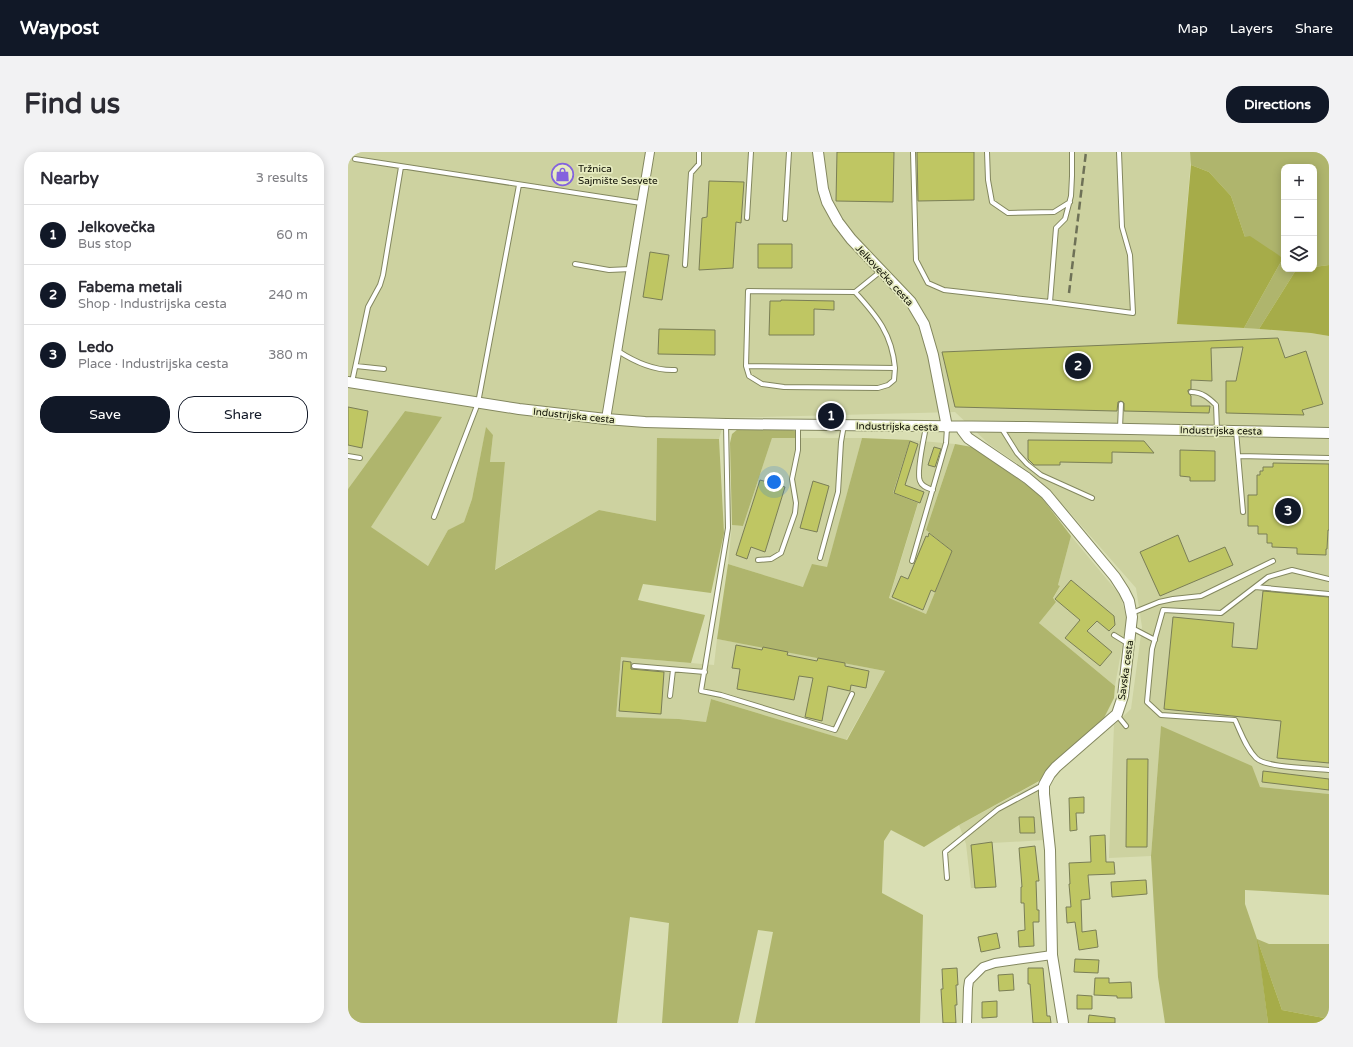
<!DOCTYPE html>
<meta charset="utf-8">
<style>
body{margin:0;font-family:"Varela Round",sans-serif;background:#f2f2f3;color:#2b2b33}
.controls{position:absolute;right:12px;top:12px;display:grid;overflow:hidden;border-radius:8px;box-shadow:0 2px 10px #0003}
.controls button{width:36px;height:36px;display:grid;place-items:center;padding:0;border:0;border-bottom:1px solid #e1e1e2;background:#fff;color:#2b2b33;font:20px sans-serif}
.you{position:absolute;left:426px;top:330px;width:14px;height:14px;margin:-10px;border:3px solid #fff;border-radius:50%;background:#1a73e8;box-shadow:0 0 0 6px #1a73e833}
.badge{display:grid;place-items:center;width:26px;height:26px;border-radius:50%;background:#111827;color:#fff;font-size:13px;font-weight:700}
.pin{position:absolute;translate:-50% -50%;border:2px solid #fff;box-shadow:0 1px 4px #0006}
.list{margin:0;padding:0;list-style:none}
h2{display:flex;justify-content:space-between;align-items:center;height:52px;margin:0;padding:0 16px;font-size:17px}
h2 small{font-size:13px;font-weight:400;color:#7c7c81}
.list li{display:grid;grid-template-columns:26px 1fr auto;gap:12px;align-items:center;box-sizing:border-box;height:60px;padding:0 16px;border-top:1px solid #e1e1e2}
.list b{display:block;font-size:15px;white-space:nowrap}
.list p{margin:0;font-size:13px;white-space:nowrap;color:#7c7c81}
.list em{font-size:13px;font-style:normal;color:#7c7c81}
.actions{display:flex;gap:8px;padding:12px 16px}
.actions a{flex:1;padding:9px 0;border:1px solid #111827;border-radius:16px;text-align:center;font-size:14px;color:#111827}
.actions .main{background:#111827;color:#fff}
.icon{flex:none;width:22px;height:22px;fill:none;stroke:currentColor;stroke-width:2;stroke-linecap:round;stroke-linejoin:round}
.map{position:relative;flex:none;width:981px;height:871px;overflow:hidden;border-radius:16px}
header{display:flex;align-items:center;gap:24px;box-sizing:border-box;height:56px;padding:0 20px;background:#111827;color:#fff}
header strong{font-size:19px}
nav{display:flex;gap:22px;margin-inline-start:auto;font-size:14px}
.intro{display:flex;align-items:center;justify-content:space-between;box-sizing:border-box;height:96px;padding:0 24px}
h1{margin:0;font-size:28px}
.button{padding:10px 18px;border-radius:16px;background:#111827;color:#fff;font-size:14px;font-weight:700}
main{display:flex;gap:24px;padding:0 24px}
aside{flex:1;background:#fff;border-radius:16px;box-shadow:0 2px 10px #0003}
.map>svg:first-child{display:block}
.built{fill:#cdd2a0}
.green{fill:#afb56d}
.forest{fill:#a6ac49}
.building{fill:#bfc663;stroke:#7a7e56}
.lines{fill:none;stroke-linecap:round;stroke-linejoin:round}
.service-casing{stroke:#83875f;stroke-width:6}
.minor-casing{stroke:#83875f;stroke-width:10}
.tertiary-casing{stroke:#83875f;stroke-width:12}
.service{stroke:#fff;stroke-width:4}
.minor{stroke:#fff;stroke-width:8}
.tertiary{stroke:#fff;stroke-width:10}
.rail{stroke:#6e7157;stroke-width:2.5;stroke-dasharray:8 4;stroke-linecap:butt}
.labels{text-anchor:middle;stroke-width:3.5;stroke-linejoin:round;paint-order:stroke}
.poi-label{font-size:10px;fill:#0d0e02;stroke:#e6ebc0;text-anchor:start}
.street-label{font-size:10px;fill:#0d0e02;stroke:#e6ebc0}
</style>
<header>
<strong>Waypost</strong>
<nav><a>Map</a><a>Layers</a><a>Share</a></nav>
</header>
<div class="intro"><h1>Find us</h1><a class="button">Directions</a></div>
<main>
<aside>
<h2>Nearby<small>3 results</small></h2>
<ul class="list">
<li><span class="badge">1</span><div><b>Jelkovečka</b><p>Bus stop</p></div><em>60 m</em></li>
<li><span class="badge">2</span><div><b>Fabema metali</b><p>Shop · Industrijska cesta</p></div><em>240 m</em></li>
<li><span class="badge">3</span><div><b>Ledo</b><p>Place · Industrijska cesta</p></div><em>380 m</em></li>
</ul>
<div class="actions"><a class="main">Save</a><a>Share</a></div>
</aside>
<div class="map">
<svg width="981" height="871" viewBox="0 0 981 871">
<rect width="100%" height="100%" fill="#d9deb3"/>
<path class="built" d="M0,0H842L843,7L829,171L963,181L981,184V642L912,635L813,575L803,704L761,706L766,573L783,557L794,475L788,436L716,354L683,321L641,292L607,260L377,266L371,287L310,286L308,369L251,358L146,418L157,310H142L145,283L138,276L124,347L116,370L100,378L80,414L22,375L93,265L57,259L0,337Z
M424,286H514L479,416L455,435L380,412L384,373L395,374Z
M562,288L607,292L578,378L604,399L578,462L541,447L570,352L545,341Z
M723,384L772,443L778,463V472L767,534L691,471L708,450L705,447L712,434L710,433Z
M369,487L435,499L537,519L498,588L363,547L358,570L331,567L268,565L273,505L366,513Z
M689,631L697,688L644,691L648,735L623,736L618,692L611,673Z"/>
<path class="green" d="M842,0H981V113L966,115V15H936V117H956L948,118L911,177L896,176L935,106L897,85L883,44L861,20L843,13Z
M57,259L94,265L23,375L80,414L100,378L116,370L124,347L138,275L145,283L142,310H157L147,418L251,358L308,369L309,286L371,287L376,381L363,441L295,432L290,448L357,463L343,511L273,505L268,565L331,567L358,570L363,547L499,588L537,519L369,487L380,412L455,435L464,412L479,415L514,286L562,288L545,341L570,351L541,446L578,462L604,399L578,378L607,292L624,295L683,336L694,346L723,384L710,433L712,434L705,446L708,450L691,471L767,534L766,546L756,566L693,628L611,673L576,695L543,678L536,689L534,741L575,763L572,871H407L425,780L410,778L390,871H314L321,771L282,765L269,871H0V337Z
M390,277L444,278L447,279V286H424L395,374L384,373L382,291L384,282Z
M813,574L904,614L912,635L981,642V743L897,738V752L909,787L921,792H981V867L934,858L910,790L920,871H817L810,825L803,704Z"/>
<path class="forest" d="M843,13L861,20L883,44L897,85L902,84L935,106L896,176L829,172Z
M981,113V184L963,181L911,177L948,118L966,117V115Z
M909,787L934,858L981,867V871H920Z"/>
<path class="building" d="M489,0H546L545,50L488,49Z
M569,0H626V48L570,49Z
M361,29L396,30L393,71L388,70L385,116L351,118L354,66L359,65Z
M410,92H444V116H410Z
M302,100L321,103L314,148L295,145Z
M433,148L486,149V158L466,157V183H421L422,149H433Z
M311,177L367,178V203L310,202Z
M930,186L937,206L958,199L975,252L954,258L956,263L878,261V229H888L895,195L863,196L864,229L843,228V237L840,238V240L843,244V254H862L861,261L776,259V251L773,249L770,250L769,259H767L607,255L594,200Z
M0,255L20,259L14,296L0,293Z
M680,288L796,289L806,301L764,300V311L712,310V313H686L680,307Z
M562,289L570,292L557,333L576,340L572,351L546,341Z
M586,295L593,297L587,315L580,313Z
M832,298L867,299V329H842V325L832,324Z
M925,311L981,312V378H980L979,397H978V403L949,402V396L924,395V391H919V382H910V374H900V343H909V323H912V319H915V315H925Z
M412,328L437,335L417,400L403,395L399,407L388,403Z
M465,329L481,334L469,380L452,376Z
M581,381L604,399L587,440L583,438L575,458L544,445L553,424L560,427L578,384L580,385Z
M830,383L841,410L877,395L885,413L812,444L792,400Z
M723,428L766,464L767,473L761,479L749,469L739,479L764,500L752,514L717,486L732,468L707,447Z
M915,439L981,445V611L929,606L933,569L816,557L825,465L886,471L884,495L909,497Z
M388,493L414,498L415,495L440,500L439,503L469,509L470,506L497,511V514L521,519L518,536L503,533L502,539L480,534L474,569L457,565L465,526L451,524L446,548L389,537L392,517L384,516Z
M275,509L283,510V517L316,520L313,562L271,559Z
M779,607H800L799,695H778Z
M915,619L981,627V638L914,630Z
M736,645V661H728L729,678L722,679L721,646Z
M671,665H686L687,681H672Z
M757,683L758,710H766L767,722L740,723L742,747L733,748L734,780L748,778L750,795L731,798L727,770L719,771L718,755H723L721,732H722L721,711L743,710L742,684Z
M644,690L648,735L627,736L623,693Z
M687,694L691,729H688L689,758H691V770H685L686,794L671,795L670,779L677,778L676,751H673V735H674L671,696Z
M798,728L799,742L764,745L763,730Z
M649,781L652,796L633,800L630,785Z
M727,807L751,808L750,821L726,820Z
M609,816L610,833H608L609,853H607L608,871H595L593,837H595L594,817Z
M680,816H695L699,864H702L703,871H685L682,832H680Z
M665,822L666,838L651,839L650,823Z
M747,826H761V831L783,830L784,846H769V844L746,843Z
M729,843L744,844V857H729Z
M649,849V865L634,866V850Z
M741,863L767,866V871H740Z"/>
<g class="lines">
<defs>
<path id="service" d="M565,0L568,108L580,131L596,138L702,150L785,161L782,103L774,75L771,0
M639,0L640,28L644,50L660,61L706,60L722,50
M7,7L293,51
M399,66L403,0
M437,67L441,0
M227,112L261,118L283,117
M337,113L343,21L351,12V0
M507,140C529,164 544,182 547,216L398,214L400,139L507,140L533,119
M702,150L708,76L717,67L723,44L724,24V0
M270,199C287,210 306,219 327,218
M8,214L36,217
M398,214L401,224L414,232L436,235L530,236L540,233L546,228L547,216
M4,230L20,155L32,133L35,123L53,15
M843,240C854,240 861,246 868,253L869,278
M378,272L380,376L353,539L373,543L487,578L504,542
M578,275C576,286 568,321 572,329C574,335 580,336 585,338
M772,276L773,252
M654,277L669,301L679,312L693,323L744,346
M888,279L895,360
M0,304L12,306
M891,304L981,306
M86,365L130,251L171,33
M472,406L490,340L493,290L496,273
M410,408L423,407L433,401L447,361L448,351L444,327L450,298V273
M564,409L598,291L599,276
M981,427L944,418L920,425L873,461L815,458L804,497L799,550L813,563L887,568C893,581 898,596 908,606C918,616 966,616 981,618
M907,435L981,442
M784,461L811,450L825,447L853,444L925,409
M784,476L807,488
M766,483L779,491
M286,514L357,520
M322,544L325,518
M769,563L778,574
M599,726L597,700L650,657L695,633"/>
<path id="minor" d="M258,267L302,0
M619,871L620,836L621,829L635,815L647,811L704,803"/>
<path id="tertiary" d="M470,0L475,37L479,50L490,70L503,87L563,150L576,172L585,203L599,275
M0,230L171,257L258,267L297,270L378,272L678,275L981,281
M614,275V278L620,286L679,326L698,342L767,425L776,439L781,449L784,465L775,544L769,562L708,615L702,622L696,633V642L702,698L704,803L715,871"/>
</defs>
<use href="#service" class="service-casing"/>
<use href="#minor" class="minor-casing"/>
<use href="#tertiary" class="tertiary-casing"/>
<use href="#service" class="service"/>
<use href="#minor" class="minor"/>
<use href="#tertiary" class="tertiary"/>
<path class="rail" d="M721,141L738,0"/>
</g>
<defs>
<symbol id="shop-ring" viewBox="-11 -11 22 22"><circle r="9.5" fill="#e6ebc0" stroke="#8463de" stroke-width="1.5"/><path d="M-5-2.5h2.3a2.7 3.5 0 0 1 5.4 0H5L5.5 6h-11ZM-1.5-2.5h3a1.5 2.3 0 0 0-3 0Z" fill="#8463de"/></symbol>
</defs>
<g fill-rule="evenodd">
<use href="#shop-ring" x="202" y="10" width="25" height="25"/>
</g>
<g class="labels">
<g class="poi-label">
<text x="230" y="20">Tržnica<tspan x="230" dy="12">Sajmište Sesvete</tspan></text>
</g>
<g class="street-label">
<text transform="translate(537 123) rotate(47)" y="4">Jelkovečka cesta</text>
<text transform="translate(226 263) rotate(6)" y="4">Industrijska cesta</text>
<text transform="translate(549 274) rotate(1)" y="4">Industrijska cesta</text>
<text transform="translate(873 278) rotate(1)" y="4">Industrijska cesta</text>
<text transform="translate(777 518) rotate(-82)" y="4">Savska cesta</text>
</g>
</g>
</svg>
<div class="controls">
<button>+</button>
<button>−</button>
<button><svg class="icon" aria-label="layers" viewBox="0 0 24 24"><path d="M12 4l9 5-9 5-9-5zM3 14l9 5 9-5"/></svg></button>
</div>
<div class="you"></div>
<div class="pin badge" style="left:483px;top:264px">1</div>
<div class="pin badge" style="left:730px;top:214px">2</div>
<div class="pin badge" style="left:940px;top:359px">3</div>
</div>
</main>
